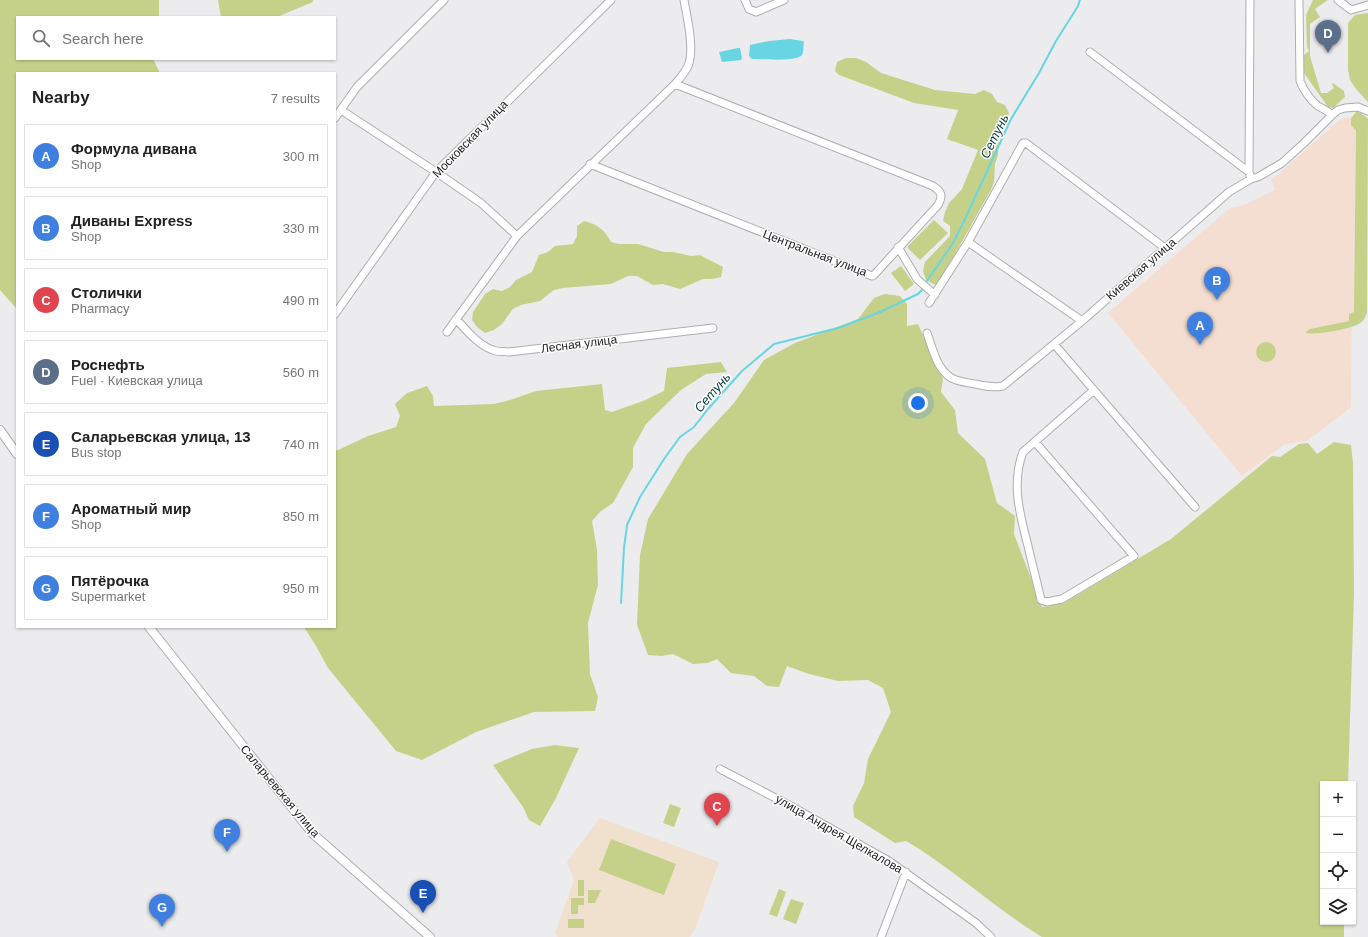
<!DOCTYPE html>
<meta charset="utf-8">
<style>
body{margin:0;font-family:Helvetica,sans-serif;background:#f6f6f6;color:#222}
.controls{position:absolute;right:12px;bottom:12px;display:grid;overflow:hidden;border-radius:0px;box-shadow:0 1px 3px #0004}
.controls button{width:36px;height:36px;display:grid;place-items:center;padding:0;border:0;border-bottom:1px solid #e0e0e0;background:#fff;color:#222;font:20px sans-serif}
.you{position:absolute;left:918px;top:403px;width:14px;height:14px;margin:-10px;border:3px solid #fff;border-radius:50%;background:#1a73e8;box-shadow:0 0 0 6px #1a73e833}
.badge{display:grid;place-items:center;width:26px;height:26px;border-radius:50%;background:#1a73e8;color:#fff;font-size:13px;font-weight:700}
.pin{position:absolute;translate:-50% -33px;filter:drop-shadow(0 1px 2px #0008)}
.pin::after{content:'';position:absolute;top:21px;width:14px;height:12px;background:inherit;clip-path:polygon(0 0,100% 0,50% 100%)}
.list{margin:0;padding:0;list-style:none}
h2{display:flex;justify-content:space-between;align-items:center;height:52px;margin:0;padding:0 16px;font-size:17px}
h2 small{font-size:13px;font-weight:400;color:#767676}
.list li{display:grid;grid-template-columns:26px 1fr auto;gap:12px;align-items:center;box-sizing:border-box;height:64px;margin:0 8px 8px;padding:0 8px;border:1px solid #e0e0e0;border-radius:0px}
.list b{display:block;font-size:15px;white-space:nowrap}
.list p{margin:0;font-size:13px;white-space:nowrap;color:#767676}
.list em{font-size:13px;font-style:normal;color:#767676}
.icon{flex:none;width:22px;height:22px;fill:none;stroke:currentColor;stroke-width:2;stroke-linecap:round;stroke-linejoin:round}
.map{position:relative;flex:none;width:1368px;height:937px;overflow:hidden}
.search{position:absolute;background:#fff;box-shadow:0 1px 3px #0004;left:16px;top:16px;width:320px;height:44px;display:flex;align-items:center;gap:10px;box-sizing:border-box;padding:0 14px;border-radius:0px;color:#767676;font-size:15px}
.panel{position:absolute;background:#fff;box-shadow:0 1px 3px #0004;left:16px;top:72px;width:320px;height:556px;border-radius:0px}
.map>svg:first-child{display:block}
.commercial{fill:#f4ded1}
.education{fill:#f0e0ce}
.green{fill:#c5d189}
.water{fill:#67d6e2}
.lines{fill:none;stroke-linecap:round;stroke-linejoin:round}
.stream{stroke:#67d6e2;stroke-width:2}
.minor-casing{stroke:#aeaeb0;stroke-width:9}
.tertiary-casing{stroke:#aeaeb0;stroke-width:10}
.minor{stroke:#fff;stroke-width:7}
.tertiary{stroke:#fff;stroke-width:8}
.labels{text-anchor:middle;stroke-width:3;stroke-linejoin:round;paint-order:stroke}
.street-label{font-size:12px;fill:#1d1d1d;stroke:#fff}
.water-label{font-size:13px;font-style:italic;fill:#043b40;stroke:#fff}
</style>
<div class="map">
<svg width="1368" height="937" viewBox="0 0 1368 937">
<rect width="100%" height="100%" fill="#ececee"/>
<path class="commercial" d="M1344,118H1356L1355,312L1352,314L1351,407L1307,441L1285,444L1242,476L1108,313L1230,208L1244,205L1275,190L1271,179L1280,173L1337,122Z"/>
<path class="education" d="M600,818L719,862L694,932H692L690,937H558L555,933L574,880L567,862Z"/>
<path class="green" d="M0,0H159V17H17V59H153L160,73H17V309L0,290Z
M218,0H313V2L277,17H221Z
M1313,0H1328L1315,9L1320,17L1310,24V56L1321,93H1327L1334,88L1332,84L1333,83L1344,91L1345,97L1333,108L1328,107L1304,73V55L1309,51L1307,47L1306,15Z
M1368,13V102L1356,89L1350,80L1348,70V23L1355,15Z
M846,58H856L866,62L881,73L935,90L975,94L984,90L992,94L997,102L1005,105L1009,113L999,137L998,155L995,164L994,182L991,190L937,286L926,280L923,271L925,262L950,236V226L943,221L945,212L949,203L962,189L978,150L947,139L958,110L914,103L839,75L835,71L837,62Z
M1357,111L1365,116L1368,119L1367,313C1365,317 1364,321 1360,323C1352,329 1316,335 1307,333L1306,332L1310,329L1349,321V314L1354,312L1356,131L1351,125V118Z
M934,220L948,233L920,260L907,247Z
M584,221C597,224 605,230 611,242L619,244H638L664,252H673L691,256L700,255L723,267L721,277L712,279H703L680,289L663,284L653,285L637,276H628L611,284L563,288L554,290L540,301L521,305L513,309L502,324L494,330L485,333L477,327L472,320L473,312L485,294L493,289L502,291L510,287L516,280L532,272L539,255L548,252L555,246L573,244L577,236V226Z
M901,266L914,284L905,291L891,273Z
M885,294L900,296L907,304V326L918,324L943,379L941,392L955,410L958,433L985,459L997,503L1015,516L1014,534L1042,607L1064,603L1171,539L1272,456L1280,457L1299,444L1308,443L1317,454L1334,442L1351,445L1353,463L1354,594L1348,784H1323V922H1344V937H1042C994,908 954,869 906,841L895,843L854,817L853,806L864,783L868,759L891,712L883,688L868,680L838,681L809,674L787,666L779,687L767,686L754,676L731,673L717,659L708,663L693,664L673,654L662,656L648,655L637,625L640,555L648,519L687,454L734,403L764,360L795,343L858,319L874,298Z
M1256 352a10 10 0 1 1 20 0a10 10 0 1 1-20 0Z
M721,362L727,372L706,374L681,390L646,424L633,448V467L613,503L601,511L592,521L597,550L598,585L588,623L590,674L598,697L595,711L534,712L476,732L422,760L396,751L328,668L316,646L304,627H335V450H338L368,436L396,427L400,416L395,404L407,393L427,386L433,396L434,406L494,404L510,400L536,391L602,384L605,410L612,412L643,401L664,391L667,368Z
M555,745L579,748L556,798L540,826L529,820L523,807L493,765L532,749Z
M670,804L681,808L674,827L663,823Z
M611,839L676,864L664,895L599,870Z
M578,880H584V896H578Z
M779,889L786,892L777,917L769,914Z
M588,890H601L595,903H588Z
M571,898H584V905H578V914H571Z
M791,899L804,903L796,924L783,919Z
M568,919H584V928H568Z"/>
<path class="water" d="M790,39L803,41L804,42C803,46 804,52 802,55C797,62 761,59 752,59L749,56L750,45L769,41Z
M738,48H740L742,58L741,60L722,62L719,52Z"/>
<g class="lines">
<path class="stream" d="M927,281L953,243L965,219L1011,119L1039,73L1056,41L1078,6L1080,0
M621,603L624,548L627,525L640,497L664,459L680,437L694,427L708,409L742,371L774,344L838,328L878,313L918,294L923,289"/>
<defs>
<path id="minor" d="M745,0L749,9L756,12L784,0
M1299,0L1300,81C1303,89 1310,100 1318,106C1323,109 1327,110 1332,115
M1338,0L1351,10L1368,5
M1090,52L1249,172L1251,179
M341,110L436,172L481,203L517,236
M335,118L357,87L444,0
M590,164L872,276L874,275L938,205C943,196 942,192 933,186L675,84
M1249,172L1250,0
M968,242L1082,321
M898,247L917,279L935,295
M929,303L968,242L1023,143H1026L1165,248
M335,314L436,172L611,0
M456,319C467,331 480,347 496,351C500,352 505,351 509,352L713,328
M447,332L517,236L675,84C680,78 685,73 688,66C695,49 687,18 684,0
M927,333C933,350 938,374 956,380C962,382 969,383 975,384C985,386 993,388 1003,386L1082,321L1229,192L1251,179L1258,177L1282,163L1304,143L1332,115L1338,110L1345,108L1358,107L1368,111
M1054,344L1195,507
M1035,442L1134,556L1062,599L1047,602L1041,600C1037,582 1032,564 1028,546C1020,515 1011,484 1023,452L1094,390
M720,769L787,804L889,861L976,923L991,937
M881,937L906,872"/>
<path id="tertiary" d="M0,430L17,454
M149,627L312,833L430,937"/>
</defs>
<use href="#minor" class="minor-casing"/>
<use href="#tertiary" class="tertiary-casing"/>
<use href="#minor" class="minor"/>
<use href="#tertiary" class="tertiary"/>
</g>
<g class="labels">
<g class="street-label">
<text transform="translate(470 139) rotate(-46)" y="4">Московская улица</text>
<text transform="translate(815 253) rotate(21)" y="4">Центральная улица</text>
<text transform="translate(1141 269) rotate(-41)" y="4">Киевская улица</text>
<text transform="translate(579 344) rotate(-7)" y="4">Лесная улица</text>
<text transform="translate(280 791) rotate(50)" y="4">Саларьевская улица</text>
<text transform="translate(839 834) rotate(30)" y="4">улица Андрея Щелкалова</text>
</g>
<g class="water-label">
<text transform="translate(994 136) rotate(-64)" y="5">Сетунь</text>
<text transform="translate(712 392) rotate(-49)" y="5">Сетунь</text>
</g>
</g>
</svg>
<div class="controls">
<button>+</button>
<button>−</button>
<button><svg class="icon" aria-label="locate" viewBox="0 0 24 24"><circle cx="12" cy="12" r="6"/><path d="M12 2v4M12 18v4M2 12h4M18 12h4"/></svg></button>
<button><svg class="icon" aria-label="layers" viewBox="0 0 24 24"><path d="M12 4l9 5-9 5-9-5zM3 14l9 5 9-5"/></svg></button>
</div>
<div class="you"></div>
<div class="pin badge" style="left:1200px;top:345px;background:#3f7fe0">A</div>
<div class="pin badge" style="left:1217px;top:300px;background:#3f7fe0">B</div>
<div class="pin badge" style="left:717px;top:826px;background:#e0444e">C</div>
<div class="pin badge" style="left:1328px;top:53px;background:#5c6f8a">D</div>
<div class="pin badge" style="left:423px;top:913px;background:#1a4fb4">E</div>
<div class="pin badge" style="left:227px;top:852px;background:#3f7fe0">F</div>
<div class="pin badge" style="left:162px;top:927px;background:#3f7fe0">G</div>
<div class="search"><svg class="icon" aria-label="search" viewBox="0 0 24 24"><circle cx="10" cy="10" r="6"/><path d="M15 15l6 6"/></svg>Search here</div>
<section class="panel">
<h2>Nearby<small>7 results</small></h2>
<ul class="list">
<li><span class="badge" style="background:#3f7fe0">A</span><div><b>Формула дивана</b><p>Shop</p></div><em>300 m</em></li>
<li><span class="badge" style="background:#3f7fe0">B</span><div><b>Диваны Express</b><p>Shop</p></div><em>330 m</em></li>
<li><span class="badge" style="background:#e0444e">C</span><div><b>Столички</b><p>Pharmacy</p></div><em>490 m</em></li>
<li><span class="badge" style="background:#5c6f8a">D</span><div><b>Роснефть</b><p>Fuel · Киевская улица</p></div><em>560 m</em></li>
<li><span class="badge" style="background:#1a4fb4">E</span><div><b>Саларьевская улица, 13</b><p>Bus stop</p></div><em>740 m</em></li>
<li><span class="badge" style="background:#3f7fe0">F</span><div><b>Ароматный мир</b><p>Shop</p></div><em>850 m</em></li>
<li><span class="badge" style="background:#3f7fe0">G</span><div><b>Пятёрочка</b><p>Supermarket</p></div><em>950 m</em></li>
</ul>
</section>
</div>
